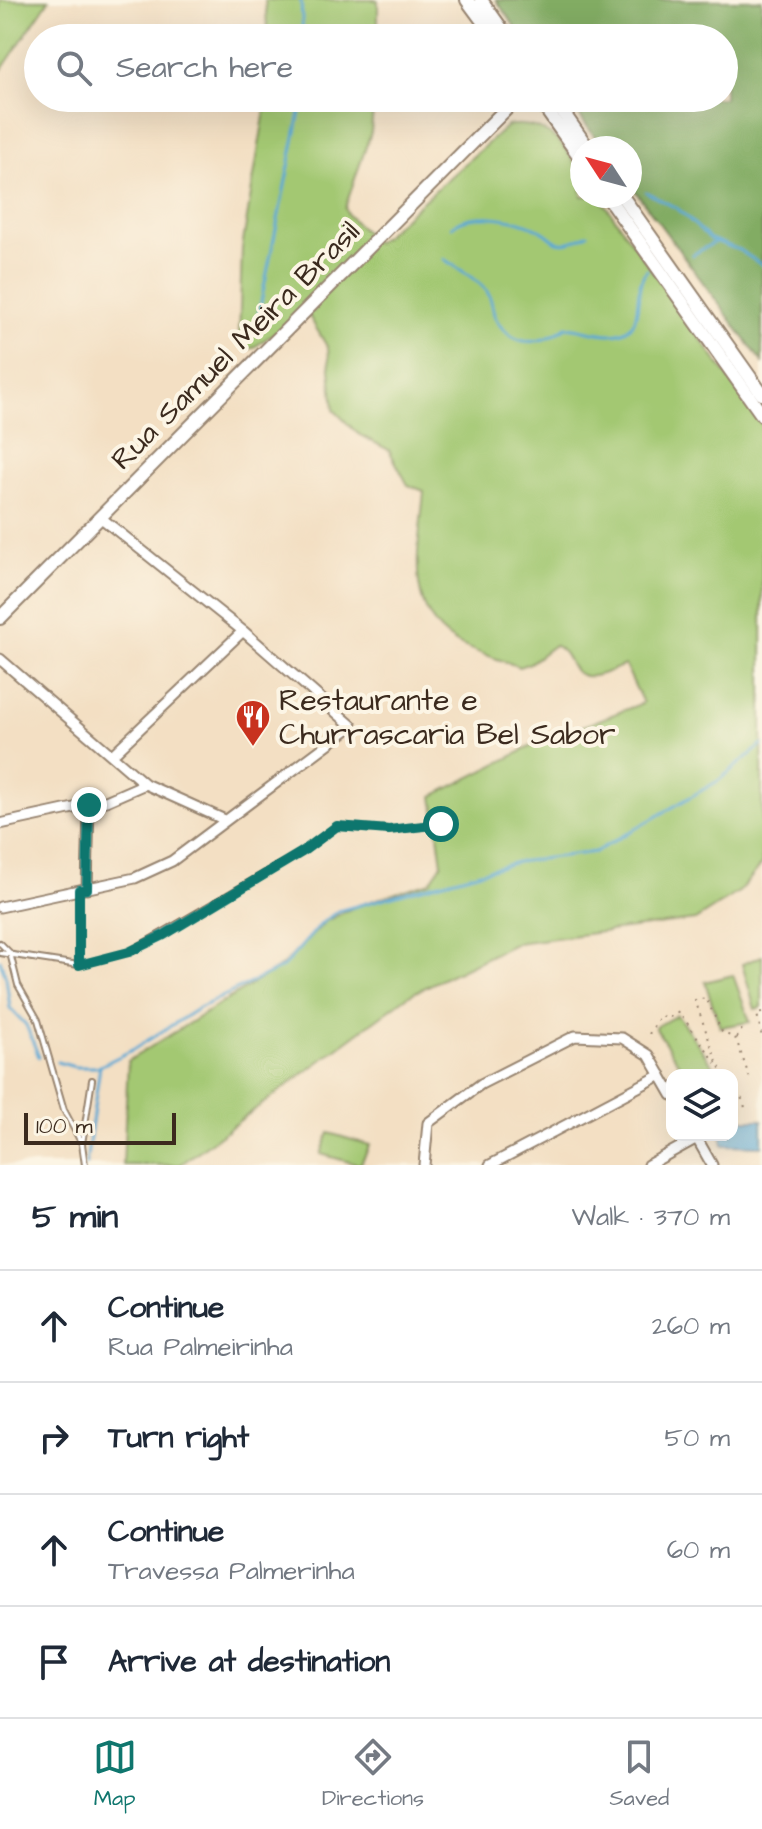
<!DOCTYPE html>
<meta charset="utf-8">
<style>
body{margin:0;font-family:"Architects Daughter",sans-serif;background:#f6f6f7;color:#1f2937}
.controls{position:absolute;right:24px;bottom:24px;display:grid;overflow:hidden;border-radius:16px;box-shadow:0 8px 32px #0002}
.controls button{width:72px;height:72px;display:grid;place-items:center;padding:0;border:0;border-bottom:2px solid #e0e1e3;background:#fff;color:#1f2937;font:40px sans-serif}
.compass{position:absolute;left:570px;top:136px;width:72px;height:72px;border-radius:50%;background:#fff;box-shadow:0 8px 32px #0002;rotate:306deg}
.scale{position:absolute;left:24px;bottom:20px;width:152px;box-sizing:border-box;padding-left:8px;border:4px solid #3b2a1e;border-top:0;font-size:22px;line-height:28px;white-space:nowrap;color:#3b2a1e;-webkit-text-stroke:6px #fcf5e5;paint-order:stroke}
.stop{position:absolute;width:24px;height:24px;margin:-18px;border:6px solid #0f766e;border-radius:50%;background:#fff}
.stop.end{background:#0f766e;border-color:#fff;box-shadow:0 2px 8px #0008}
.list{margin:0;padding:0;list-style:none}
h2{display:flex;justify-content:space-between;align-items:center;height:104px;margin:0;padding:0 32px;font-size:34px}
h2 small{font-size:26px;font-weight:400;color:#747a83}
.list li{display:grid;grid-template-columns:52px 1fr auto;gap:24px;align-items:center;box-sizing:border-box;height:112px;padding:0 32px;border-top:2px solid #e0e1e3}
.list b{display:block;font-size:30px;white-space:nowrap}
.list p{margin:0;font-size:26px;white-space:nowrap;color:#747a83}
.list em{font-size:26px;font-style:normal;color:#747a83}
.icon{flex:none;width:44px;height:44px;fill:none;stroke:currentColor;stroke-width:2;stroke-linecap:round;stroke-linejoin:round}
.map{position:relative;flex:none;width:762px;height:1165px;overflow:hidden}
.search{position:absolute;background:#fff;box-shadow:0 8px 32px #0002;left:24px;right:24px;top:24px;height:88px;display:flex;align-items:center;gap:20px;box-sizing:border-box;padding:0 28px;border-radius:44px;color:#747a83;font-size:30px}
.sheet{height:552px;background:#fff}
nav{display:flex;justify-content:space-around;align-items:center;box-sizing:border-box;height:112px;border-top:2px solid #e0e1e3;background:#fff;font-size:22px;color:#747a83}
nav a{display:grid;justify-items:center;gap:4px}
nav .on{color:#0f766e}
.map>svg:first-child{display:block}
.green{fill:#a3c872;stroke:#6f7948;stroke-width:2}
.forest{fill:#82ac64;stroke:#5e6b41;stroke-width:2}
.water{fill:#5aa8d4;stroke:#4a6979;stroke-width:2}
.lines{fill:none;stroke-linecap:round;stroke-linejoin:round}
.stream{stroke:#5aa8d4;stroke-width:3}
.lane-casing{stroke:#978470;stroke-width:8}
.street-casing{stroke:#978470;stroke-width:13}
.secondary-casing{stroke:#978470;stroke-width:16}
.path{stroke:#978470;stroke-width:2;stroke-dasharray:2 6;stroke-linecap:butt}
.lane{stroke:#fff;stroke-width:4}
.street{stroke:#fff;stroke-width:9}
.secondary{stroke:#fff;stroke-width:12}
.route{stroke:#0f766e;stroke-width:10}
.labels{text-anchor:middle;stroke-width:8;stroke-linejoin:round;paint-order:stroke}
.street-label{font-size:30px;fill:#3b2a1e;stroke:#fcf5e5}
.poi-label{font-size:30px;fill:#3b2a1e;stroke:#fcf5e5;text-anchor:start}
</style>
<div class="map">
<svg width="762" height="1165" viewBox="0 0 762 1165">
<rect width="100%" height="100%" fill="#fcf5e5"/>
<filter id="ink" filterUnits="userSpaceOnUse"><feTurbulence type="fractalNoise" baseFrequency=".0125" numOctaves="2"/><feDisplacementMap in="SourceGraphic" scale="16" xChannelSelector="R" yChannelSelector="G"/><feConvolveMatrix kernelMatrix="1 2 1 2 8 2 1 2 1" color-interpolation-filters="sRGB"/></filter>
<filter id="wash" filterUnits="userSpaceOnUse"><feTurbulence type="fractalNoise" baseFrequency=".006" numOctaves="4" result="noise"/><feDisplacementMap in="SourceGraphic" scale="32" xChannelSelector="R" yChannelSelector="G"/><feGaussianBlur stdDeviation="1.8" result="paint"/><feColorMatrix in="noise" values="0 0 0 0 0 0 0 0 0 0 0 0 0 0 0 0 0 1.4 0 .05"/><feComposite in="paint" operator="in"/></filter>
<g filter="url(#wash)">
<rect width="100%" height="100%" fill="#f3dfc3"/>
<path class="green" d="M0,0H49L0,72Z
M265,0H378V38H268Z
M267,98H374L371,132L345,208L348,215L376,243L507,126C549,117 582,157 582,196H599L762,425V864L740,891L695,920L516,943L409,995L180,1165H123L128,1061L283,965L326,921L356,906L430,882L442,864L433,796L534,745L643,703L625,665C608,671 582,687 571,665C565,654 565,652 554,645L530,663L519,667C498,658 473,653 454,641C402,608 420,543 424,491L408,485L389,450L358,434L334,410L328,348L306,311L253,348L246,349L239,338L242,248Z
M762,956V1007L755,1009L742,964Z
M733,975L750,1022L720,1027L705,982Z
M677,1015L720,1075H686L655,1027Z
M329,1133L370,1145L360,1165L321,1154Z"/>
<path class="forest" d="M496,0H762V362L630,184V148H603L567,98H724V38H523Z"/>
<path class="water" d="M732,1120H762V1146L723,1145L721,1135H732Z"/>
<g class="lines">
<path class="stream" d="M301,0L303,38
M646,192L678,209L710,239L739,250L762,265
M452,227C472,209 519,218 542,231C548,234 552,240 558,242C568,245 580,238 588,234
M692,255L715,242
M444,259C457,268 475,277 485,289C493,297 491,310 496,319C514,350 543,345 566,327C582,328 594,334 610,334C651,334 629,290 647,270
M255,331L303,98
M0,960L6,977L10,1008L26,1025L39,1057
M57,1062L75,1067H100
M86,1164L100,1066L134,1049L199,1008L283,967L322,923L338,911L517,862L595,852L718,781L762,745"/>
</g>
</g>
<g filter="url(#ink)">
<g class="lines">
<defs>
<path id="lane" d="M79,893V964
M0,943L10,953L18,985L38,1020L64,1110L82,1144
M0,953L79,965L129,952L302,852L337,826L389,830L441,824
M85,1165L82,1144L92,1080"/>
<path id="street" d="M0,659L145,784L225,820
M112,755L243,631
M0,824L106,801L145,784
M87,889L89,805
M0,907L135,878L172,861L352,726L243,631L100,517
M695,1135L712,1165
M424,1165L428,1123L481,1084L575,1036L622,1038L649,1055L672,1095
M490,1165L661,1075
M648,1165L697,1138"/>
<path id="secondary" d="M467,0L495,38
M481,0L508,38
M538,98L582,160
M553,98L588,148
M607,196L762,415
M622,196L762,394
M0,618L517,98"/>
</defs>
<use href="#lane" class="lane-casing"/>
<use href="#street" class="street-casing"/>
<use href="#secondary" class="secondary-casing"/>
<path class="path" d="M762,1013L757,1014L762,1037
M649,1034L661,1015L668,1018L679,1012L717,1064
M737,1038L742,1029
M725,1075L718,1065L695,1000L706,998L722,1032L736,1039L750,1079
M732,1085L744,1102L745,1109"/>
<use href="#lane" class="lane"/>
<use href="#street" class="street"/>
<use href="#secondary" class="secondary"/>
</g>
</g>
<g class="lines" filter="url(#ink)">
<path class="route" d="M89,805L87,889L79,890V965L129,952L164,935L302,852L337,826L389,830L441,824"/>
</g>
<defs>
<symbol id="restaurant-pin" viewBox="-11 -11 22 30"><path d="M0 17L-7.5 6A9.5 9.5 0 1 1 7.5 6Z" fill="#c8321e" stroke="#fcf5e5"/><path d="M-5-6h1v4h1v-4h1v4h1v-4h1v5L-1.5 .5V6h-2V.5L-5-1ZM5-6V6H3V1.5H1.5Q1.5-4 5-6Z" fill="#fff"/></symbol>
</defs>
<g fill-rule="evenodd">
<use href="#restaurant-pin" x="233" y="697" width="40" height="54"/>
</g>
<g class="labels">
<g class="street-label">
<text transform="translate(235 345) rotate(-45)" y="10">Rua Samuel Meira Brasil</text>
</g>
<g class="poi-label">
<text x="279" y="710">Restaurante e<tspan x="279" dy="34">Churrascaria Bel Sabor</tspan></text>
</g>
</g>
</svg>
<div class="controls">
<button><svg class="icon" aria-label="layers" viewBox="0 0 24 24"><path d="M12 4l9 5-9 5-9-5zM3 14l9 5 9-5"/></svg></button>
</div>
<svg class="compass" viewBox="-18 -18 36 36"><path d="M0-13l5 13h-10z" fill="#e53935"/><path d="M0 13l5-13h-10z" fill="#747a83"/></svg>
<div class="scale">100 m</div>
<div class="stop" style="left:441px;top:824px"></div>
<div class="stop end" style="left:89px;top:805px"></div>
<div class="search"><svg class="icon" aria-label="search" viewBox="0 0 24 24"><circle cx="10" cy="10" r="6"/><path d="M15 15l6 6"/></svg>Search here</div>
</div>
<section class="sheet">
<h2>5 min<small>Walk · 370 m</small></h2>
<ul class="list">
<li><svg class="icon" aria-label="ahead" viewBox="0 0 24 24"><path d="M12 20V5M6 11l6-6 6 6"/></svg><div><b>Continue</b><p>Rua Palmeirinha</p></div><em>260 m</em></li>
<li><svg class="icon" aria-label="right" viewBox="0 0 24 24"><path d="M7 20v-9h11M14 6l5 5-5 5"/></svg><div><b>Turn right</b></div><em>50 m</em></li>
<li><svg class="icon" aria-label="ahead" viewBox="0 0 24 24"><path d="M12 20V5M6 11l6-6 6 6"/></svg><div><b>Continue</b><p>Travessa Palmerinha</p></div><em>60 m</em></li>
<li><svg class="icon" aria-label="arrive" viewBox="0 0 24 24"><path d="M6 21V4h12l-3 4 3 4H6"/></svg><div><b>Arrive at destination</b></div></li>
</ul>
</section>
<nav>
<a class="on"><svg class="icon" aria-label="map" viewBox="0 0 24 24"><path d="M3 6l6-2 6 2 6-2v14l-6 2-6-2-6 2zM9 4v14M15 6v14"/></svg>Map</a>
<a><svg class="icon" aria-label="directions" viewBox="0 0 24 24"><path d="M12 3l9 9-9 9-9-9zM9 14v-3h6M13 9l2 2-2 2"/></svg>Directions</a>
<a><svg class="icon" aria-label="saved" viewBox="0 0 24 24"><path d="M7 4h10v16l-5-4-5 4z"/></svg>Saved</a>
</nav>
